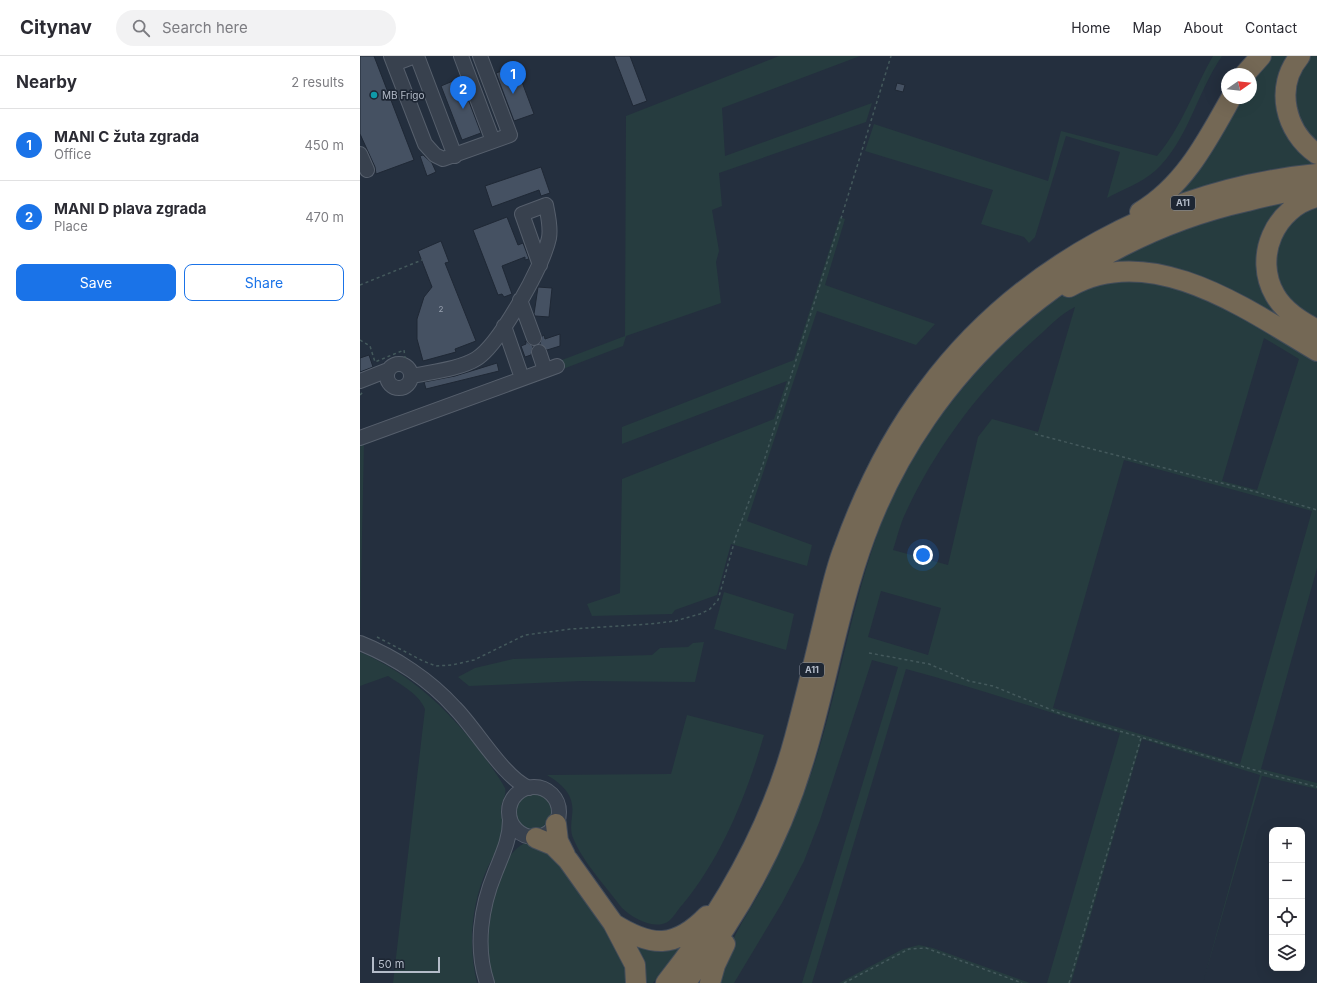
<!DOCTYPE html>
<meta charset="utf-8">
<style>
body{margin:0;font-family:Inter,sans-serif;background:#f2f2f3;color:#2b2b33}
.controls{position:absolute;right:12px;bottom:12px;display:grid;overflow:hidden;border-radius:8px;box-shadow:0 4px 16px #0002}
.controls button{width:36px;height:36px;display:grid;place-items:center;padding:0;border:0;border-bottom:1px solid #e1e1e2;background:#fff;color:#2b2b33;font:20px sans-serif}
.compass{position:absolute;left:861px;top:12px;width:36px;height:36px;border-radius:50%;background:#fff;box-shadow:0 4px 16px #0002;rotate:76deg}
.scale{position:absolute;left:12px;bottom:10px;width:68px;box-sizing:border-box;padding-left:4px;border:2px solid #b4bcc9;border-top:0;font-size:11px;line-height:14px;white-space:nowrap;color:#b4bcc9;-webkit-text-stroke:3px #1d2633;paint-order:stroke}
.you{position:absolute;left:563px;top:499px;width:14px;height:14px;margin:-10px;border:3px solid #fff;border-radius:50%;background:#1a73e8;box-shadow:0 0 0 6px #1a73e833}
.badge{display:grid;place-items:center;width:26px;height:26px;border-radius:50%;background:#1a73e8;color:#fff;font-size:13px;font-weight:700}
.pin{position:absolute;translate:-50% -33px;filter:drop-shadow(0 1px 2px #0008)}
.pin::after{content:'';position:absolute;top:21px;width:14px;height:12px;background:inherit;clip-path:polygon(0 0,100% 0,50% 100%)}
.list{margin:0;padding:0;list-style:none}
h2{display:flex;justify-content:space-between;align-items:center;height:52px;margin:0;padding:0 16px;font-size:17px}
h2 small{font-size:13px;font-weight:400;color:#7c7c81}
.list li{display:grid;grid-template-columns:26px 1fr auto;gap:12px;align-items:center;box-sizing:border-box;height:72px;padding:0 16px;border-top:1px solid #e1e1e2}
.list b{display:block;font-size:15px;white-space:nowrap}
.list p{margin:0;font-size:13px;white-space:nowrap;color:#7c7c81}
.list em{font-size:13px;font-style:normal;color:#7c7c81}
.actions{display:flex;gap:8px;padding:12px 16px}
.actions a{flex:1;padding:9px 0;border:1px solid #1a73e8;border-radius:8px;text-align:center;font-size:14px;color:#1a73e8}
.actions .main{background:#1a73e8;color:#fff}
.icon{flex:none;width:22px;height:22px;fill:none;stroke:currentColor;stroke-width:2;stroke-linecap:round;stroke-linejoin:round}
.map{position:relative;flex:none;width:957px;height:927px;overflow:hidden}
header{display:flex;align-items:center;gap:24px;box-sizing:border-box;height:56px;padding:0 20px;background:#fff;border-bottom:1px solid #e1e1e2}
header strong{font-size:19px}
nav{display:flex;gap:22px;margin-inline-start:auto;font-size:14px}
.search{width:280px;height:36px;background:#f2f2f3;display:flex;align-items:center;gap:10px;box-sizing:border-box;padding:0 14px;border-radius:22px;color:#7c7c81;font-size:15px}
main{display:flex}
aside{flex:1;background:#fff}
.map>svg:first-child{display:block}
.green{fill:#263c3f;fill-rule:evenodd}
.building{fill:#455162;stroke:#1f2835}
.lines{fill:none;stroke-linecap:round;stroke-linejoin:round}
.minor-casing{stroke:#565f6c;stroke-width:16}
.highway-casing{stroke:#434c59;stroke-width:22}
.path{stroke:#44595c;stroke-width:1.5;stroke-dasharray:3 3;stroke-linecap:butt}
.minor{stroke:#38414e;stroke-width:14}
.highway{stroke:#746855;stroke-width:20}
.culture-dot{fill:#0f9aa8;stroke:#1d2633;stroke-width:1.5}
.labels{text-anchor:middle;stroke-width:3.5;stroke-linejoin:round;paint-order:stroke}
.number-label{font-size:8px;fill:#98a1af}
.shield{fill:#1d2633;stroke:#878f9c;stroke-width:1}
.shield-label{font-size:9px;font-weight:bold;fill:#b4bcc9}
.poi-label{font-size:10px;fill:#b4bcc9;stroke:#1d2633;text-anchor:start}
</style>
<header>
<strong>Citynav</strong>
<div class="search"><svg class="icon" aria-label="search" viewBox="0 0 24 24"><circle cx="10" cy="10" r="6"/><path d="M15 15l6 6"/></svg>Search here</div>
<nav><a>Home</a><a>Map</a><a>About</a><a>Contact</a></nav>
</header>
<main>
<aside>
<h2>Nearby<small>2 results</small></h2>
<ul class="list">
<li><span class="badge">1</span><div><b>MANI C žuta zgrada</b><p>Office</p></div><em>450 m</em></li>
<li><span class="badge">2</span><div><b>MANI D plava zgrada</b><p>Place</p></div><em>470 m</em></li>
</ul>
<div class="actions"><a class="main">Save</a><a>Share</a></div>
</aside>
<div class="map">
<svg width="957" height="927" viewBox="0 0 957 927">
<rect width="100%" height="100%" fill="#242f3e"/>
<path class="green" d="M419,0H500L362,52L365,100L512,47L506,66L359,117L362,150L352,154L359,195L356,206L361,247L266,280L263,290L203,313L202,304L265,280L266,60Z
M853,0H862C837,36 828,85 795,115C781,127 762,134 747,142L760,96L706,80L675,181L669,187L664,181L621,168L633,134L505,95L514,68L688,125L701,75L797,100C822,71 834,33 853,0Z
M908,0H934L922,25L957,103V108L906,114L872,122L807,144L878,42H891V19Z
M947,0H957V93L945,82L930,41Z
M933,145L902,205L957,280L859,233L738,214C800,179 862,158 933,145Z
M957,146V269L922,240L912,193L943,151Z
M480,161L485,163L465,229L575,268L556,289L457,255L387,465L452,489L447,510L371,488L357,539L315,554L312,558L232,560L227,548L260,537L262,423L414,363L427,325L262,388V371L434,304Z
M745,223L822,228L957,300V512L901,713L957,727V733L902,720L843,927L900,719L782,683L711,927H687L760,677C688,657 618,632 546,613L452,927H442L538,611L512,604L460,764L444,805L422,847L374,927H356C361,914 364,900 371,888C380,868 393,849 403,830C421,793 437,757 451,718C477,642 489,561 515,485C537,419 577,359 624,308C646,284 681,251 709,236C720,230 733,227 745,223ZM715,251L678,376L632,363L618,381L588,509L533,494C537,482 540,468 546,456C577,390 620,333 674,284C687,273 700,258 715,251ZM904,282L939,303L897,434L862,425ZM764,404L952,455L880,708L693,652ZM521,535L581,552L568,599L508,581Z
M4,387L0,572V388Z
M364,536L434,558L426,594L354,573Z
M344,586L335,626L221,625L109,630L98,621L115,612L153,603L292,599L300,592L328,591L333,587Z
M0,596C49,617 87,652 119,694C128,706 138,719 145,732C147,740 141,745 141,753C140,760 145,767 145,774C144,787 132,801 127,813C111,849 108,889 117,927H33L65,653C59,638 41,629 28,620L0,630Z
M327,659L404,679C387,738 362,801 323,848C318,853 314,861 309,865C295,875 272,862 262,852C247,832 223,806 214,784C210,777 211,768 212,760C215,739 203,729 187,719L311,718Z
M155 756a19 19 0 1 1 38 0a19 19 0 1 1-38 0Z
M170,786L186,790L255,881L272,927H133C130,912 126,897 127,881C128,857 140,790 170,786Z
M268,883H329L293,927H282Z
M559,889L573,892L670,927H479L543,893Z"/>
<path class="building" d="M0,0H14L54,104L16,118L15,111L0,78Z
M254,0H270L287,45L273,50Z
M156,10L174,58L154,65L136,17Z
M100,22L121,77L102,84L81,30Z
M537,27L545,29L543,36L535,34Z
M63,99L72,107L76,116L67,120L60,100Z
M181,111L190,137L181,140L179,134L132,151L125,130Z
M147,161L158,189L163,187L169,203L165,204V201L142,210L152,238L144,241L142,238L138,239L113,174Z
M81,185L89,206L85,207L116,285L95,293L96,296L63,305L57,283V263L64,241L72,231L58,195Z
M178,231L192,232L189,261L175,260L174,258Z
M200,278V290L187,294L180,288L182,280L184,279L185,283Z
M165,285L173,290L171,299L165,301L161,290L166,288Z
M9,299L13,311L0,316V302Z
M137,307L139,315L66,333L64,326L95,320Z"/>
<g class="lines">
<defs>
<path id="minor" d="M31,0L65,88L75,99L83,103L150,79L120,0
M57,0L95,100
M101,0L133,85
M34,8L55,0
M0,98L7,114
M160,244L174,282
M144,270L162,322
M179,296L185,314
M27 320a12 12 0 1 1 24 0a12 12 0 1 1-24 0Z
M52,320C70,316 100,313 116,303C139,289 183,210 189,182C191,171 188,160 186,149L162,158L180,209
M0,325L28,314
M0,382L197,310
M0,587C35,601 70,624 95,652C116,673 143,721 169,732
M149 756a25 25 0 1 1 50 0a25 25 0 1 1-50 0Z
M127,927C115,891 121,851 135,817C142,799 150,784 150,764"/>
<path id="highway" d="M940,0C914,31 925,76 957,98
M885,18L901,0
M957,141C915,151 893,201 915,239C924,255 941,265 957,274
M780,156C824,130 847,85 871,42
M709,231C791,184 888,254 957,295
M196,768L198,785L205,799
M176,782L193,789L208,804L253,867L275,909L276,927
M254,868C291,891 315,893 347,860
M306,927C364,854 411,771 435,681C446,640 456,598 466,556C471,535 476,512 484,492C504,437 531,381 567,334C659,210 805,133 957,118
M325,927C379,859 422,780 446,696C467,625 479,550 505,480C567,312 712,184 887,145C910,139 933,134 957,132
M350,927L355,909L365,888"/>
</defs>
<use href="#minor" class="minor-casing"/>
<use href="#highway" class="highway-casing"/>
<path class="path" d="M0,229L62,204
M0,284L10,290L15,306L44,294L46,309
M0,339L3,336
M675,378L900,437L957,454
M17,581L63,605L76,610L92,609L114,604L165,579L211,573L290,568L315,565L340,558L350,553L358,544L376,480L403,408L479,169L531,0
M509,597L569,608L609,625L633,630L704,659L912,719L957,731
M484,927L549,893L566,892L662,927
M709,927L781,682"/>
<use href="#minor" class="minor"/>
<use href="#highway" class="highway"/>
</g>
<circle class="culture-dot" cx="14" cy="39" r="4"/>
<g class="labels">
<g class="number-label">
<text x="81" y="256">2</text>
</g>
<g class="shield">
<rect x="811" y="140" width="24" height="14" rx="3"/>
<rect x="440" y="607" width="24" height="14" rx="3"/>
</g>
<g class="shield-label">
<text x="823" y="150">A11</text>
<text x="452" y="617">A11</text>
</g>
<g class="poi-label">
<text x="22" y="43">MB Frigo</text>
</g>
</g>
</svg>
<div class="controls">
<button>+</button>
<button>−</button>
<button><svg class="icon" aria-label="locate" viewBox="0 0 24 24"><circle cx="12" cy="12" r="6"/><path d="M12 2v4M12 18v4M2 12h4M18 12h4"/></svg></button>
<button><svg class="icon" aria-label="layers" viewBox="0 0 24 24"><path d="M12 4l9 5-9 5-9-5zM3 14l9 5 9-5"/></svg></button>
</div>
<svg class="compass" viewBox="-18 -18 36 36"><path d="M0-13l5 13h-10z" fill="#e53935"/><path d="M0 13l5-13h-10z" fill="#7c7c81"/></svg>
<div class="scale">50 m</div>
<div class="you"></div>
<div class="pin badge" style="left:153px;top:38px">1</div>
<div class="pin badge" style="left:103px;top:53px">2</div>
</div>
</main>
